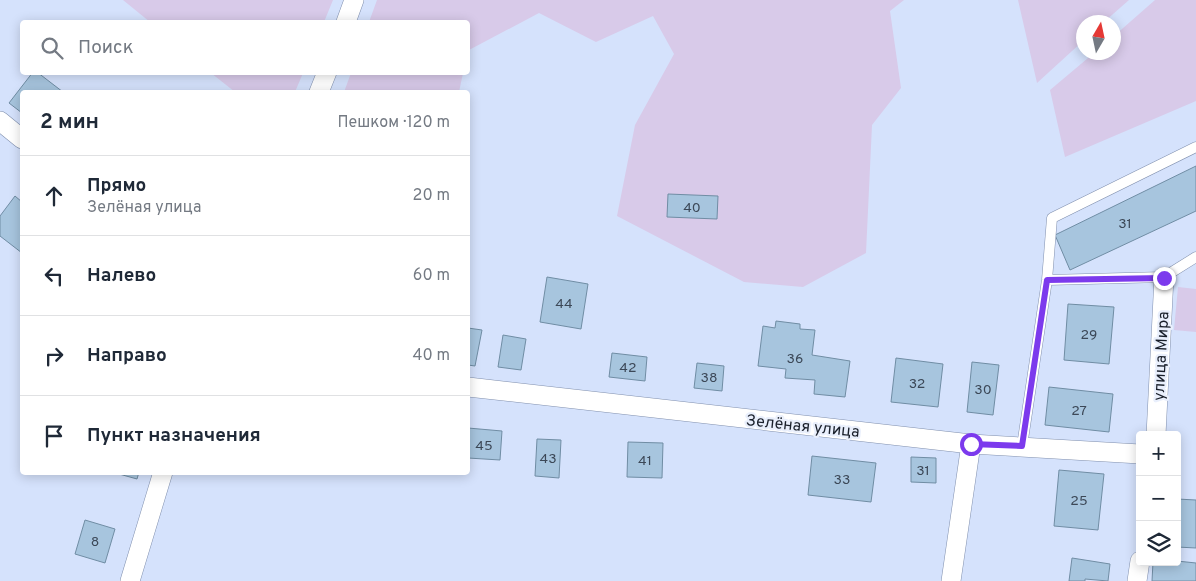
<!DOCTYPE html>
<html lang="ru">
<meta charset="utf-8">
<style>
body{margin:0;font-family:Overpass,sans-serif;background:#f2f2f3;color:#1f2937}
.controls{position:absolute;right:15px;bottom:15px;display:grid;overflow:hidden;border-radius:5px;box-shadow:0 2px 12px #0003}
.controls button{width:45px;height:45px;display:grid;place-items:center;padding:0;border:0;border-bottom:1px solid #e0e1e3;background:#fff;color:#1f2937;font:25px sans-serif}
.compass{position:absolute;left:1076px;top:15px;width:45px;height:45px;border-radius:50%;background:#fff;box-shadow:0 2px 12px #0003;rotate:9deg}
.stop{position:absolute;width:15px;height:15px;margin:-11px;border:4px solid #7c3aed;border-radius:50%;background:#fff}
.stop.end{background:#7c3aed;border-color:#fff;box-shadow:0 1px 5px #0008}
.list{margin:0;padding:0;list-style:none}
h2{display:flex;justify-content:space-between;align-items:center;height:65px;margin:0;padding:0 20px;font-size:21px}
h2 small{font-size:16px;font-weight:400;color:#747a83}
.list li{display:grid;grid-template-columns:32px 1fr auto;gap:15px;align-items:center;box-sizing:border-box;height:80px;padding:0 20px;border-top:1px solid #e0e1e3}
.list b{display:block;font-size:19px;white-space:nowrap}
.list p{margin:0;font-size:16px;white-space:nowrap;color:#747a83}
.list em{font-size:16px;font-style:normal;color:#747a83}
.icon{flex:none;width:28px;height:28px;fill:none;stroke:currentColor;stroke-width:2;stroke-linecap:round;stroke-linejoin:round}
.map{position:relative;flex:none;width:1196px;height:581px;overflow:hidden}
.search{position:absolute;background:#fff;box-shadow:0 2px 12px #0003;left:20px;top:20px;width:450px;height:55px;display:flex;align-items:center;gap:12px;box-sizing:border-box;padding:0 18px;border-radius:5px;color:#747a83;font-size:19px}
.panel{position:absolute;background:#fff;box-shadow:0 2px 12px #0003;left:20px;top:90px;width:450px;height:385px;border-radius:5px}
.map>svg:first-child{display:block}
.green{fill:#d8cae9}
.building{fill:#a7c5de;stroke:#708da4}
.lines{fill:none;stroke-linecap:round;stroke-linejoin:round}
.lane-casing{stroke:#8190ae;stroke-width:11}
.street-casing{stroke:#8190ae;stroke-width:20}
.lane{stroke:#fff;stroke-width:10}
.street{stroke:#fff;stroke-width:19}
.route{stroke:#7c3aed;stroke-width:6}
.labels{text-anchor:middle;stroke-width:4.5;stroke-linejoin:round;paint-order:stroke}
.number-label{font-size:14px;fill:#3c4857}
.street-label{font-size:16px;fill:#191f2a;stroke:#e9effc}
</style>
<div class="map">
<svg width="1196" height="581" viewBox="0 0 1196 581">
<rect width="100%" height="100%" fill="#d5e2fc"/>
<path class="green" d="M123,0H333L324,22H150Z
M377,0H904L890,11L901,88L872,125L866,253L803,287L744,282L617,216L635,125L674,54L653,16L596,42L539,13L469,50L468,55V22H369Z
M1018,0H1129L1104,22H1084L1083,41L1037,83Z
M1155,0H1196V101L1065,157L1050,90L1094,53L1114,52V36Z
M211,73H303L295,92H235Z
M351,73V72L463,73L459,92H344Z
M1178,287L1196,289V332L1174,330Z"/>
<path class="building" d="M33,72H37L63,92H22V113L9,103Z
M1196,166V211L1070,270L1055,235Z
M668,194L718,196L717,219L667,217Z
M15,196L22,202V253L0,236V216Z
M547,277L588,284L581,329L540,322Z
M1068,304L1114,307L1109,364L1064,360Z
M776,321L800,324V329L815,330L812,355L850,361L845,397L814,394L815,380L785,378L786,369L758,366L763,326L775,328Z
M468,328L482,330L475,366L468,365Z
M503,335L526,339L521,370L498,367Z
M612,353L647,357L645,381L609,377Z
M896,358L943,364L938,407L891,402Z
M972,362L999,365L993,415L967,412Z
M697,363L724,366L722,391L694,388Z
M1049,387L1113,394L1109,432L1045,425Z
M468,428L502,431L500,460L468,458Z
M537,439L561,440L559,478L535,476Z
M628,442L663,443L662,478L627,477Z
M812,456L876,463L871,502L808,495Z
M911,457L936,458V483L911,482Z
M1059,470L1104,474L1098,530L1054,526Z
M112,472H139L137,479Z
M1177,499L1196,500V548L1177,547Z
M85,520L115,529L105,563L75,554Z
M1072,558L1110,564L1108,581L1085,579V581H1069Z
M1177,561L1196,563V581H1152L1153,562Z"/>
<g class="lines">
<defs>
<path id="lane" d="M1047,280L1164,277L1196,257
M1022,446L1047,280L1052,218L1196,147"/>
<path id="street" d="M346,22L354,0
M319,92L327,72
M0,121L22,139
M468,387L971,444L1140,454
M1156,435L1164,277
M130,581L163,472
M951,581L971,444
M1137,581L1140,561"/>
</defs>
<use href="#lane" class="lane-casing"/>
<use href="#street" class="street-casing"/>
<use href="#lane" class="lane"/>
<use href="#street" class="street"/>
</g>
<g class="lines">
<path class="route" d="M971,444L1022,446L1047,280L1164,278"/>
</g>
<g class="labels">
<g class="number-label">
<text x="692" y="212">40</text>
<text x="1125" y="228">31</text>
<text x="564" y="308">44</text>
<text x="1089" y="339">29</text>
<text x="795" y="363">36</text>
<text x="628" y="372">42</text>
<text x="709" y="382">38</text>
<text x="917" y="388">32</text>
<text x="983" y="394">30</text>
<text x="1079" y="415">27</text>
<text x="484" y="450">45</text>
<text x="548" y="463">43</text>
<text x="645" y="465">41</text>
<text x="923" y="475">31</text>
<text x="842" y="484">33</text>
<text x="1079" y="505">25</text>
<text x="95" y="546">8</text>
</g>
<g class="street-label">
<text transform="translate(1160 356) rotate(-87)" y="6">улица Мира</text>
<text transform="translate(803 425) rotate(6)" y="6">Зелёная улица</text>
</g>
</g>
</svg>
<div class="controls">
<button>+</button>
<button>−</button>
<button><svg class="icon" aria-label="layers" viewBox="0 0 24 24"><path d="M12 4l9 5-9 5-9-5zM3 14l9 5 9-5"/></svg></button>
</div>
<svg class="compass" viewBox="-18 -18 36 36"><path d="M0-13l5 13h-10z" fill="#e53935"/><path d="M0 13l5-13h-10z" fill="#747a83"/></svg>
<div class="stop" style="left:971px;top:444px"></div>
<div class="stop end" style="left:1164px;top:278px"></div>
<div class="search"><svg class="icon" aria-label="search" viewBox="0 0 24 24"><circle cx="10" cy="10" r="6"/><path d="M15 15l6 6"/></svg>Поиск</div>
<section class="panel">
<h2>2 мин<small>Пешком · 120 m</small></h2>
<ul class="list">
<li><svg class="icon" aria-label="ahead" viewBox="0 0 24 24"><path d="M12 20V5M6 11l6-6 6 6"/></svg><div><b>Прямо</b><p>Зелёная улица</p></div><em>20 m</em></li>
<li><svg class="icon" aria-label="left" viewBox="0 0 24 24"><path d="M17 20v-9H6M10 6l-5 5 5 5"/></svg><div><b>Налево</b></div><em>60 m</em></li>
<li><svg class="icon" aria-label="right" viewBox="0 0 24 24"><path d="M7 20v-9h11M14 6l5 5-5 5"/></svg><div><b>Направо</b></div><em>40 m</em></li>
<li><svg class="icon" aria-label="arrive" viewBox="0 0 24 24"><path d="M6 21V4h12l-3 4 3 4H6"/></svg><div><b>Пункт назначения</b></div></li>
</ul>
</section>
</div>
